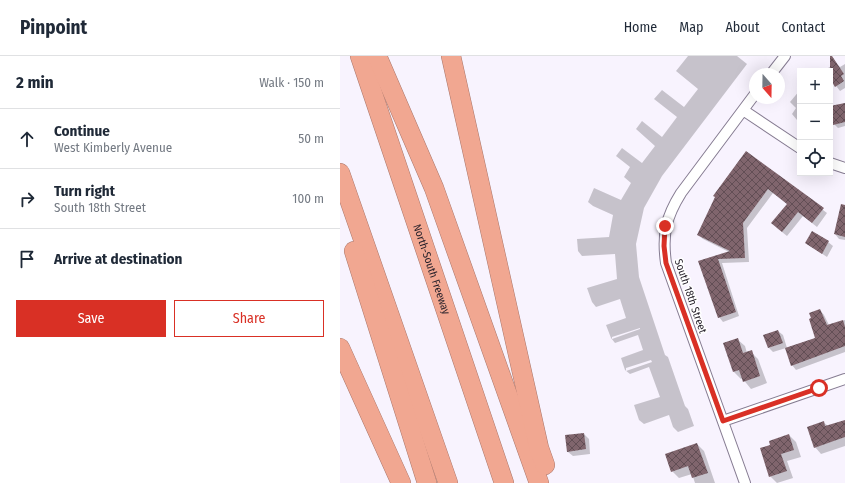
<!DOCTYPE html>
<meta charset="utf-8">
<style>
body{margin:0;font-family:"Fira Sans Condensed",sans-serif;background:#f2f2f3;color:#1f2937}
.controls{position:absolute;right:12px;top:12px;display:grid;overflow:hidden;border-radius:0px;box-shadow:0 4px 16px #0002}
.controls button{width:36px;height:36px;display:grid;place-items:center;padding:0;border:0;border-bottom:1px solid #e0e1e3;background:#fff;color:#1f2937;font:20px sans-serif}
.compass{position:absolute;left:409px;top:12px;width:36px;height:36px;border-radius:50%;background:#fff;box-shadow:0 4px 16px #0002;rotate:160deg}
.stop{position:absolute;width:12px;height:12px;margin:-9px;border:3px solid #d93025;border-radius:50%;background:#fff}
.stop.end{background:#d93025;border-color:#fff;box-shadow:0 1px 4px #0008}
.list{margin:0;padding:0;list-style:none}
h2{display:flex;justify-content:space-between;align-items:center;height:52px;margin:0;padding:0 16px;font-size:17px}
h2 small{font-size:13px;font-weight:400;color:#747a83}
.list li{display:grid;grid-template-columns:26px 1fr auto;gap:12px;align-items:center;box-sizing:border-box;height:60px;padding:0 16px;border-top:1px solid #e0e1e3}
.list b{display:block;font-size:15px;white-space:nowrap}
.list p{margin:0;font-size:13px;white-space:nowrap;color:#747a83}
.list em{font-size:13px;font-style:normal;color:#747a83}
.actions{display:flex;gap:8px;padding:12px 16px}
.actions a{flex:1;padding:9px 0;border:1px solid #d93025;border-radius:0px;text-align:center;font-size:14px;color:#d93025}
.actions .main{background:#d93025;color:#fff}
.icon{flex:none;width:22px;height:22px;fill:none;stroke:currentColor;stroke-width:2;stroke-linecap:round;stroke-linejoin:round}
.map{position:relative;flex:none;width:505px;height:427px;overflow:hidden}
header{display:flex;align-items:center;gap:24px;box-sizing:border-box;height:56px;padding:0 20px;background:#fff;border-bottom:1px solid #e0e1e3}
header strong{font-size:19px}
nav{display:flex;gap:22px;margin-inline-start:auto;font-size:14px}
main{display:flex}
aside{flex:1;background:#fff}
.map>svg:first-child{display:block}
.shadow{fill:#0003;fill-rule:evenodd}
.building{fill:url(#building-cross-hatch)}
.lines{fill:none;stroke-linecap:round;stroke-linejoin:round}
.street-casing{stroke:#867c92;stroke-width:12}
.highway-casing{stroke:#a9776c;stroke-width:20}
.street{stroke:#fff;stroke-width:10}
.highway{stroke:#f1a791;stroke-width:19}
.route{stroke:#d93025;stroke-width:5}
.labels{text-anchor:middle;stroke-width:3;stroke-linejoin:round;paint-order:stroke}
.street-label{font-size:11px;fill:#231e28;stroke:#fff}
</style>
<header>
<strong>Pinpoint</strong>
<nav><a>Home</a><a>Map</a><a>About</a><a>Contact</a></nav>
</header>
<main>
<aside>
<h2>2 min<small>Walk · 150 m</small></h2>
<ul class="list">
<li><svg class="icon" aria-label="ahead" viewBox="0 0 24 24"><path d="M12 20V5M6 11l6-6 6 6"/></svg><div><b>Continue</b><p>West Kimberly Avenue</p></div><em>50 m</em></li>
<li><svg class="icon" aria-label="right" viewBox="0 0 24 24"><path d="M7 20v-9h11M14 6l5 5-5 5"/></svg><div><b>Turn right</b><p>South 18th Street</p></div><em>100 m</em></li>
<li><svg class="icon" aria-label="arrive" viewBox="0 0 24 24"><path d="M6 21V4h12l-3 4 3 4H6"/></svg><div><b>Arrive at destination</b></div></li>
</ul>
<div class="actions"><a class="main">Save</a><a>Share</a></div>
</aside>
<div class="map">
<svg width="505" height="427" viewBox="0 0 505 427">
<defs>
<pattern id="building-cross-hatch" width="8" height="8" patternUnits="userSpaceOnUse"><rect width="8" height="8" fill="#80656d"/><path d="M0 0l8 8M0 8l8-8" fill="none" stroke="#624e55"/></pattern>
</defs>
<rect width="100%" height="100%" fill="#f8f3fe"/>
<path class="shadow" d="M348,0H397L407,8L322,120L304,152L296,188L299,221L325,299L328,301L345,350L348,353L354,370L338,376L333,371L329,359L304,368L299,364L294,349L320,341L309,311L290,318L285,314L281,302L303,294L298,279L275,287L271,282L266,269L286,262L280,243L256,251L252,246L247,232L277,223L275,198L242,200L238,195L237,183L269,181L273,159L253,150L248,146L254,132L281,144L291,127L284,121L290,111L276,100L282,92L302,107L315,90L296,73L302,65L322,81L337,61L314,43L322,34L344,51L358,33L336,15ZM300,272V273L272,283V281ZM311,304L312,306L286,315V312Z
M496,7L500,11L505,8V32L500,35L490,22V15L485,14Z
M460,34V62L457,64L452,58L456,52L450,46Z
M490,48L505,60V70L498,72L494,68Z
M406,96L487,157L477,171L463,160L447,180L437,172L447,148L433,137L407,172L409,206L382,207L399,260L383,266L379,261L360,206L389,196L363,183L358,179Z
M505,163V184L499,183L495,178Z
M488,186L493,190L487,201L466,187Z
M480,254L484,259L489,269L505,264V296L456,314L452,309L446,292L433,296L429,292L438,275L443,279L447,292L477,282Z
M397,283L405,290L407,297L411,296L418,303L427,327L411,333L402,322L401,323L394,316L384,287Z
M505,365V390L481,398L475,391L483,366L488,370Z
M244,378L249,383L250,398L233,400L228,396Z
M449,379L456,386L461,401L447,405L453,422L437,427L430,420L432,389Z
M357,388L364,395L375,427H355L352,418L339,422L332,415Z"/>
<path class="building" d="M490,0H492L504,18L501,20L504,25L495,31L492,26L490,27Z
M505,47V66L493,69L490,50Z
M406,95L484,152L472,167L458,156L442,176L431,167L447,148L428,133L403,167L405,202L378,203L396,256L378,262L358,205L390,195L357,179L375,141L373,140Z
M501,148L505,149V181L494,178Z
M472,175L489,185L482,198L465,187Z
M480,253L487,269L503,264L505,271V290L451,310L445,292L475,282L469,263L471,262L469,257Z
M438,274L443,287L428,292L423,279Z
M398,282L403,297L412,294L420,320L403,326L399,314L393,316L383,287Z
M505,364V381L474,392L467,371L484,365L485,370Z
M244,377L246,393L227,396L225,379Z
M449,378L454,394L441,398L447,415L429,421L420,392L430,389L429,385Z
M357,387L368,417L352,422L348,410L331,416L325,398Z"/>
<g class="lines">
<defs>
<path id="street" d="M431,18L445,0
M403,54L460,92
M490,107L505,112
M383,365L505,323
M405,427L326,207C322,178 326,161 341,137L415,38"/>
<g id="highway">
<path id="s1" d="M20,0L164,427"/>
<path d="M37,0L94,132L199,427"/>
<path d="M111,0L199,392L205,409"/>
<path d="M0,117L108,427"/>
<path d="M14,195L87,427"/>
<path d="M0,292L61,427"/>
</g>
</defs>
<use href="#street" class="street-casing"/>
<use href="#highway" class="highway-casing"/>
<use href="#street" class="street"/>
<use href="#highway" class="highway"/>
</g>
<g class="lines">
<path class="route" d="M325,170L324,190L326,207L383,365L479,332"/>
</g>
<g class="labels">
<g class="street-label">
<text dy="4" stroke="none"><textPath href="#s1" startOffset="225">North-South Freeway</textPath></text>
<text transform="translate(351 240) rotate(71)" y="4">South 18th Street</text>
</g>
</g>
</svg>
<div class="controls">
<button>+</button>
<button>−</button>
<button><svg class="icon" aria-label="locate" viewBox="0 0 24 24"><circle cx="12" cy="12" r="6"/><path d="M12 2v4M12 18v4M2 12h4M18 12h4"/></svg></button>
</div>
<svg class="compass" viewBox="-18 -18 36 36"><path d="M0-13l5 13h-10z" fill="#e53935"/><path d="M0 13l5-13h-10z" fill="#747a83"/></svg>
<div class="stop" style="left:479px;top:332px"></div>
<div class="stop end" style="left:325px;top:170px"></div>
</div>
</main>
